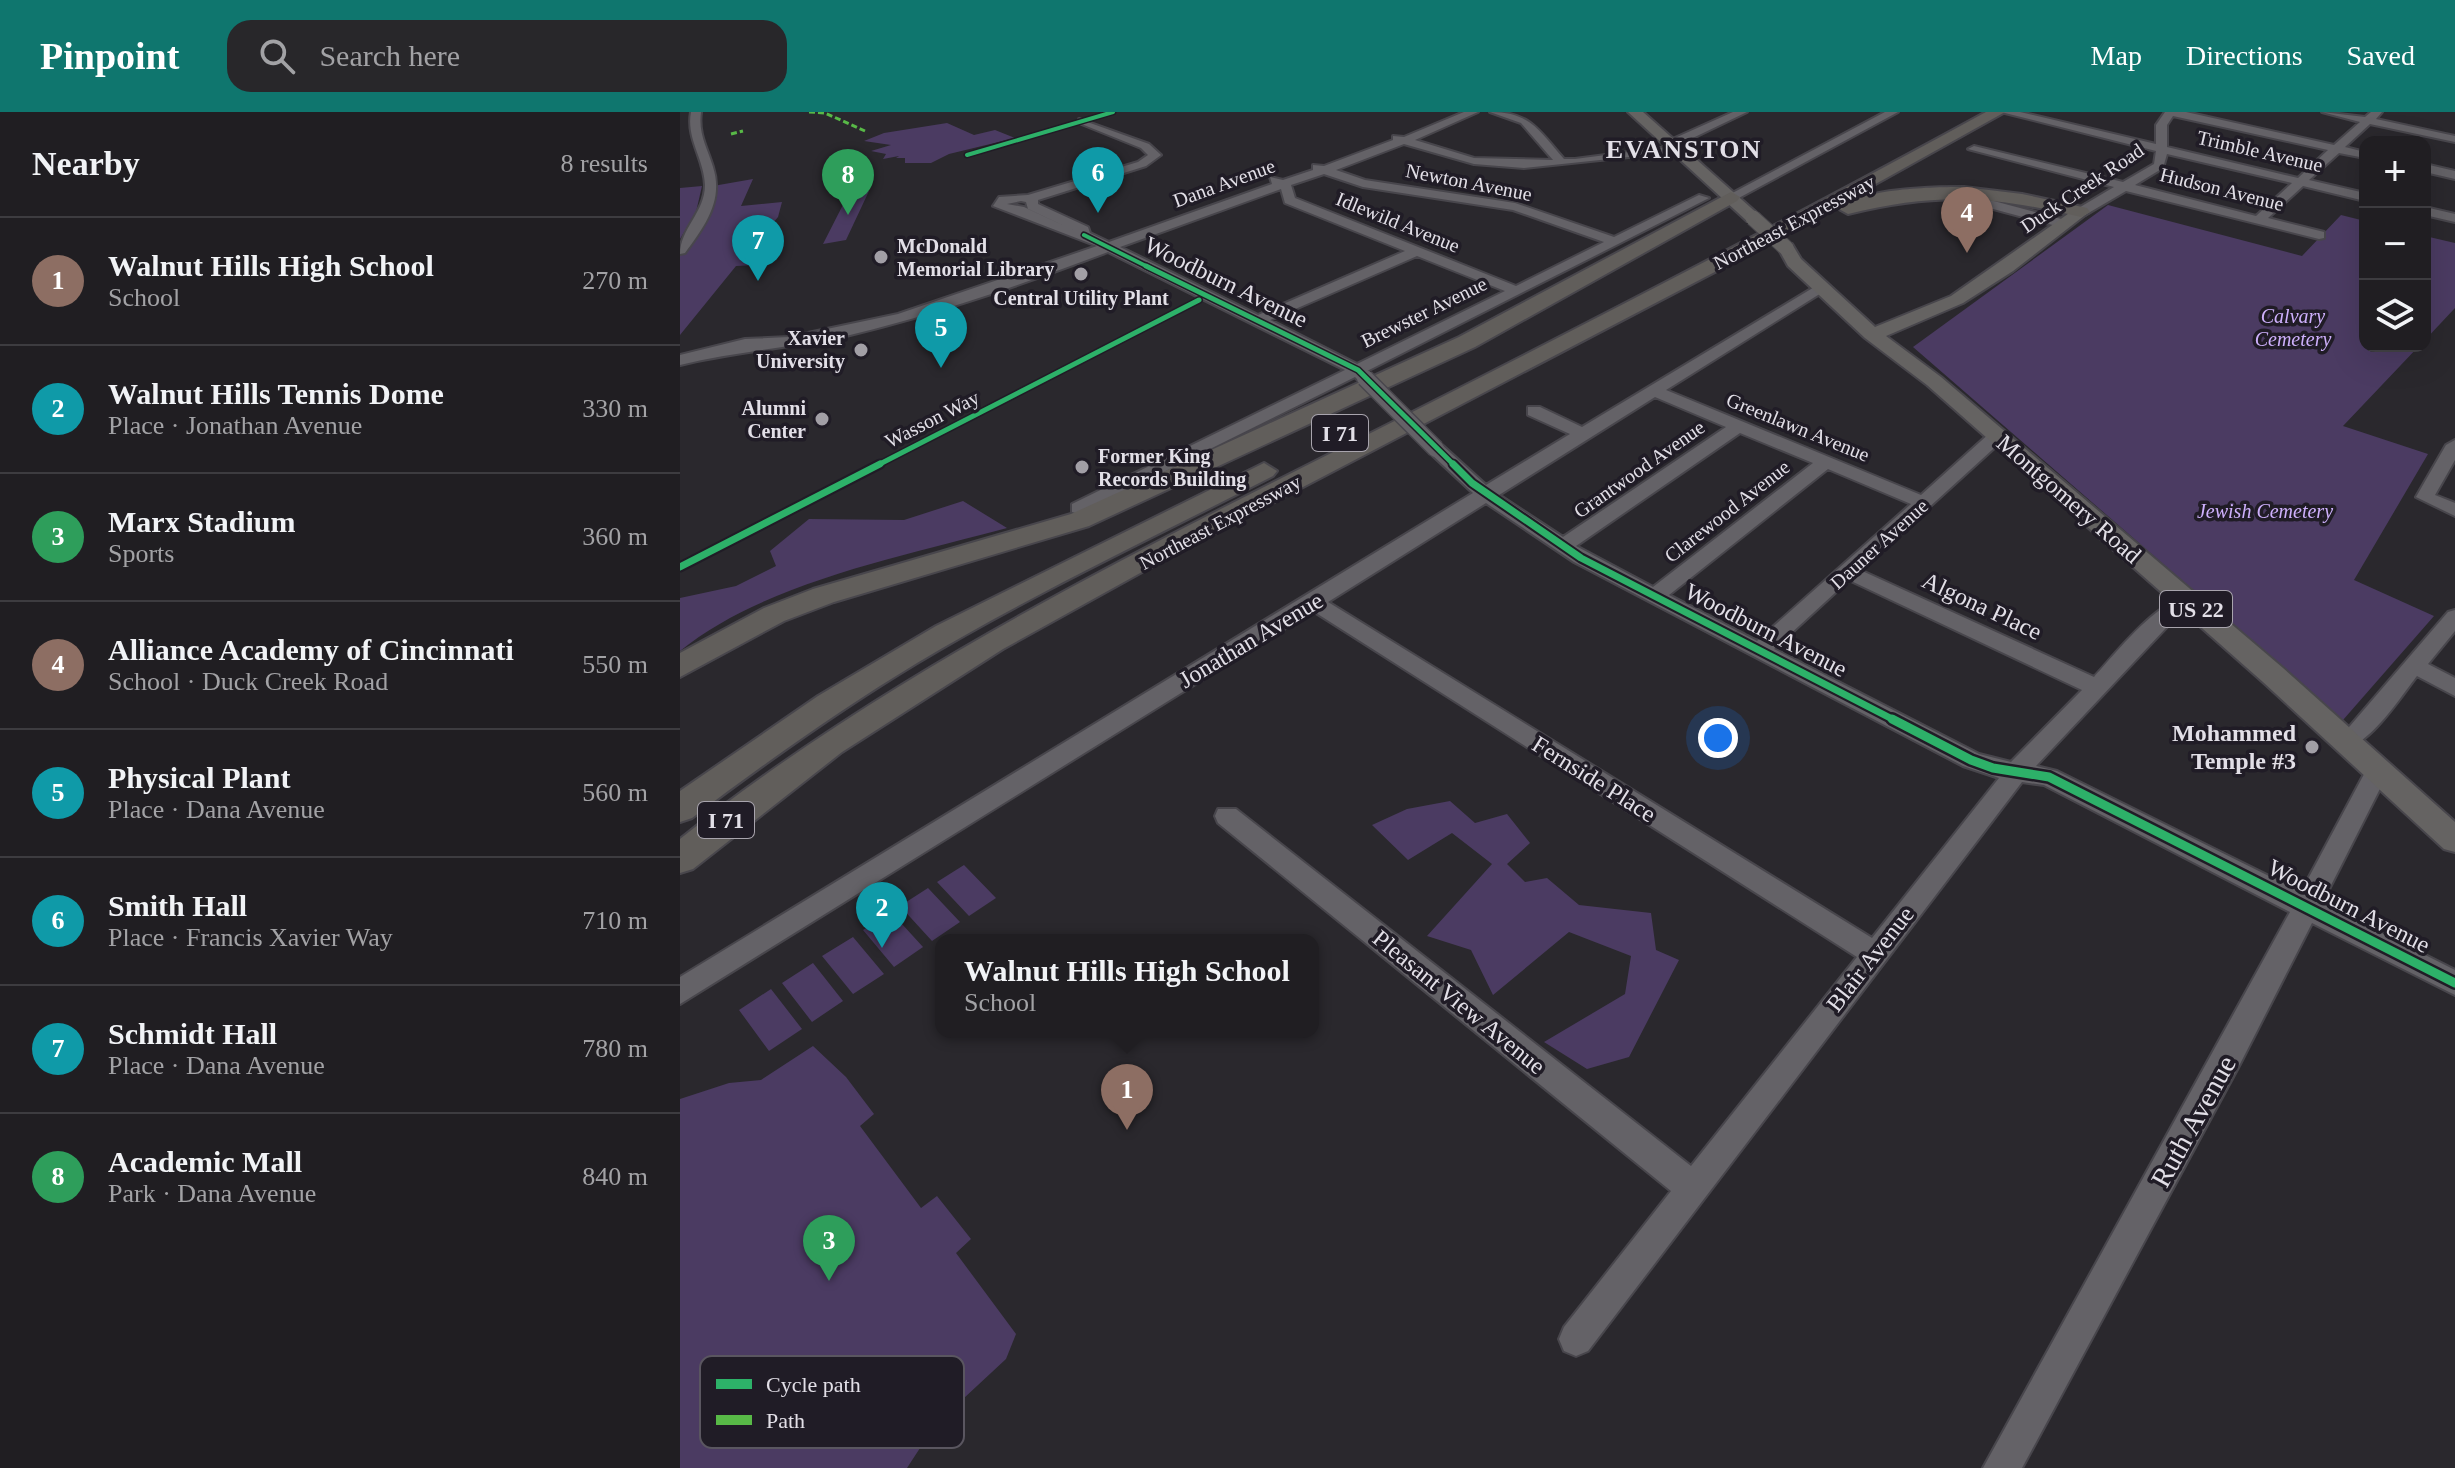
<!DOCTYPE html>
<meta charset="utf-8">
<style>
body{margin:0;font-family:Georgia,serif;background:#28272a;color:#f1f3f6}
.controls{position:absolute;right:24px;top:24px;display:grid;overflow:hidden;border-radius:16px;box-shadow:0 8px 32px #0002}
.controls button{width:72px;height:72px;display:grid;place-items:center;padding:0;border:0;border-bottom:2px solid #3d3c40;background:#201e22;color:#f1f3f6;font:40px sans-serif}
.you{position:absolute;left:1038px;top:626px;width:28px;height:28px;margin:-20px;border:6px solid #fff;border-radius:50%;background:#1a73e8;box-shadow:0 0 0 12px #1a73e833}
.badge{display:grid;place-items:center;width:52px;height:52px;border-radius:50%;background:#0f766e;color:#fff;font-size:26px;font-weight:700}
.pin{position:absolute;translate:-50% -66px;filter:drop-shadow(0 2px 4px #0008)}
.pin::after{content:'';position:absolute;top:42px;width:28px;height:24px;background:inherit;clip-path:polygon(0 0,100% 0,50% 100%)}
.popup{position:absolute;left:255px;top:822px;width:384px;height:104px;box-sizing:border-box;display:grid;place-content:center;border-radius:16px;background:#201e22;filter:drop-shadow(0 2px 6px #0005);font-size:26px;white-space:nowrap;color:#a2a2a5}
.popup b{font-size:30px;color:#f1f3f6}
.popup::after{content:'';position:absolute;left:50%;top:100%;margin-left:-16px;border:16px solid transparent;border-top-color:#201e22}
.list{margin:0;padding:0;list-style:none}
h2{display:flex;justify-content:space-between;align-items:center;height:104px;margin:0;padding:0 32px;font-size:34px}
h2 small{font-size:26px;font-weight:400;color:#a2a2a5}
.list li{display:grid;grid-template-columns:52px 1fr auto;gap:24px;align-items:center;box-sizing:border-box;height:128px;padding:0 32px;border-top:2px solid #3d3c40}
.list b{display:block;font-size:30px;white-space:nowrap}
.list p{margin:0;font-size:26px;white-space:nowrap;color:#a2a2a5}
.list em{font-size:26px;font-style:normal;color:#a2a2a5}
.icon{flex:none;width:44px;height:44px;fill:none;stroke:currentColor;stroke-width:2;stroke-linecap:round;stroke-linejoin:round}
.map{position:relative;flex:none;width:1775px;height:1356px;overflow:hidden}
header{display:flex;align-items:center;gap:48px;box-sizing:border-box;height:112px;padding:0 40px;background:#0f766e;color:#fff}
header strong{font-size:38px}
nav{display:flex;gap:44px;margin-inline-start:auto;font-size:28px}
.search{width:560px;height:72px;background:#28272a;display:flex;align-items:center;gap:20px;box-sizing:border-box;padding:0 28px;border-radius:24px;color:#a2a2a5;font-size:30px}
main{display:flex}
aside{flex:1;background:#201e22}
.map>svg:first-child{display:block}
.green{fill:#4b3b62}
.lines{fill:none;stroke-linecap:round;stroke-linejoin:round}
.minor-casing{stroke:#48464c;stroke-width:4}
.major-casing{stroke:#48464c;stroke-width:4}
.highway-casing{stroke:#48464c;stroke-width:4}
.minor{fill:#646267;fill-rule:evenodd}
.major{fill:#656362;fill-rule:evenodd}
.highway{fill:#615e5b;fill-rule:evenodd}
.minor-bridge-casing{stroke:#48464c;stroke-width:19;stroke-linecap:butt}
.major-bridge-casing{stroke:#48464c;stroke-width:17;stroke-linecap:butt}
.minor-bridge{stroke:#646267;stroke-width:16}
.major-bridge{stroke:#656362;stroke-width:15}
.quiet{stroke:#58b947;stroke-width:3;stroke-dasharray:6 3;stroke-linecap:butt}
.cycleway-far3-casing{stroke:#201c26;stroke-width:7}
.cycleway-far2-casing{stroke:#201c26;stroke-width:8}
.cycleway-far1-casing{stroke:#201c26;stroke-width:11}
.cycleway-casing{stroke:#201c26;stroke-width:14}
.cycleway-far3{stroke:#2db169;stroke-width:4}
.cycleway-far2{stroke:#2db169;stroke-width:5}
.cycleway-far1{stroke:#2db169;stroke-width:7}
.cycleway{stroke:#2db169;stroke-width:9}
.poi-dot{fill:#a29fa6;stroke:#201c26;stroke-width:3}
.labels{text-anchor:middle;stroke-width:7;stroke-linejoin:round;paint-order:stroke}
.far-street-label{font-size:20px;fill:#e2dfe7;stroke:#201c26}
.far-poi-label{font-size:20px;font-weight:bold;fill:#e2dfe7;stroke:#201c26;text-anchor:start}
.far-park-label{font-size:20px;font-style:italic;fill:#ceb0fc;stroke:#201c26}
.shield{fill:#201c26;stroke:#a8a4ad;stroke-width:2}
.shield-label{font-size:22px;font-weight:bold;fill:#e2dfe7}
.street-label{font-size:24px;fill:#e2dfe7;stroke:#201c26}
.poi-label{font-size:24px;font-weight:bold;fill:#e2dfe7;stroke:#201c26;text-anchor:end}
.far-district-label{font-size:26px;font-weight:bold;letter-spacing:2px;fill:#e2dfe7;stroke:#201c26}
.near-street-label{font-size:28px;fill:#e2dfe7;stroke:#201c26}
.key{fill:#201c26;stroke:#5a5660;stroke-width:2}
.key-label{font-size:22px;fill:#e2dfe7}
</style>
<header>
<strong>Pinpoint</strong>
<div class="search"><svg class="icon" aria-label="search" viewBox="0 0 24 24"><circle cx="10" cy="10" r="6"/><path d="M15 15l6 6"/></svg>Search here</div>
<nav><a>Map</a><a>Directions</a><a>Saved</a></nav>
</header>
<main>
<aside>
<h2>Nearby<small>8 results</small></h2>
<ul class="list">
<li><span class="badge" style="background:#8d6e63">1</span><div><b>Walnut Hills High School</b><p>School</p></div><em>270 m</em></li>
<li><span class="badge" style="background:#0f9aa8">2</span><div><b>Walnut Hills Tennis Dome</b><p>Place · Jonathan Avenue</p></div><em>330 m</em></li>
<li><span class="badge" style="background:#2e9e5b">3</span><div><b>Marx Stadium</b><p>Sports</p></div><em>360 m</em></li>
<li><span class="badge" style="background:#8d6e63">4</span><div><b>Alliance Academy of Cincinnati</b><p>School · Duck Creek Road</p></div><em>550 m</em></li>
<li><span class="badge" style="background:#0f9aa8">5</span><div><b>Physical Plant</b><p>Place · Dana Avenue</p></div><em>560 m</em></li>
<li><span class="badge" style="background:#0f9aa8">6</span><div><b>Smith Hall</b><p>Place · Francis Xavier Way</p></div><em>710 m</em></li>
<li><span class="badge" style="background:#0f9aa8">7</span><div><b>Schmidt Hall</b><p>Place · Dana Avenue</p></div><em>780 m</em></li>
<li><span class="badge" style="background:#2e9e5b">8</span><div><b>Academic Mall</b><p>Park · Dana Avenue</p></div><em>840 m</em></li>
</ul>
</aside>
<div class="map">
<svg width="1775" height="1356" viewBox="0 0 1775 1356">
<rect width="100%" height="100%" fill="#2a282d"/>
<path class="green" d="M267,11L294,23L315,18L335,26L269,42L251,51H225V46H216L219,44L203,47L206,42L191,39L211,33L184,29L204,21Z
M73,67L61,94L102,90L98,105L77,130H94L76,153L56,154L0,223V138L8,129L33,74Z
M22,74L16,100L0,127V76Z
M171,77L189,79L166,128L143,132Z
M1428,93L1622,144L1661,103L1685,109V234H1739L1663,314L1748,342L1674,468L1754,504L1663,608L1233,235Z
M1745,124L1775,131V196L1745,228Z
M283,389L327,416C224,444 83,471 0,539V486L56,474L96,454L90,439L129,407L224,408Z
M770,689L795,711L827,702L850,731L827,752L845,770L867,766L899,793L971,801L976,838L999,848L949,945L907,957L864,930L945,882L951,844L889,820L813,883L791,838L747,824L812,752L772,721L728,748L692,713L727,697Z
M284,753L316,786L289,804L257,770Z
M248,776L280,810L252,829L220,794Z
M211,800L243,835L214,855L183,818Z
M173,825L204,862L173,882L142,844Z
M133,851L163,889L132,910L102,871Z
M91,877L122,917L89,939L59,898Z
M133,934L166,965L194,1002L180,1014L241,1096L257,1084L291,1127L276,1141L336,1222L326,1247L255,1313L227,1356H0V987L49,971L81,968Z"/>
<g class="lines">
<defs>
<path id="minor" d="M11,0H21C18,22 27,35 33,55C44,89 24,115 5,141L0,142C0,117 25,100 25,73C24,46 6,27 11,0Z
M784,0H798L735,28L794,46L873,48L841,11L810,0C851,0 859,19 884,47H895L987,35L986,30L1053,0H1067L996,34L1002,37L996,40L844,56L794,52L724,32L656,58L685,68L835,91L934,125L1019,83L1029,86L687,259L693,266L691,269H679L675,265L399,402L392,400V392L665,258L428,140C343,172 258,202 170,223C113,236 56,239 0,253V243L65,227L109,225L218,202L417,134L313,94L319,85L348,83L458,50L468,43L461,36L399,11V7L469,32L481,43L466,54L358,88V92L408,115L410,121L429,130L592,72L590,65L603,68L633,58V53L644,54L713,28V24L724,25ZM644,62L683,75L833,98L924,130L836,174L615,86L611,73ZM601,77L605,91L725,139L578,203L440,135ZM341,89L346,90L348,97L393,118L344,95L327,92ZM737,144L825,179L677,252L590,208Z
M1205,0H1218L1055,88L1045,85Z
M1321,0H1340L1476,32V13L1485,0H1506L1654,33L1680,10L1642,0L1685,5L1691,0H1702L1696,7L1775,24V30L1690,12L1665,35L1685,40V46L1659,41L1629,68L1685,81V89L1623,74L1588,106L1644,120V126L1639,127L1446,79L1405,103H1397V97L1434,75L1288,37L1294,34L1443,70L1474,52L1476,39ZM1493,4L1648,38L1618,66L1487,35V13ZM1487,42L1612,71L1576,104L1455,73L1483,56Z
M1745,52L1775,59V67L1745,60Z
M1295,84L1389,109L1390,112L1384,116L1291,91V85Z
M1745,95L1775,102V110L1745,103Z
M1141,171L1148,175L1146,178L986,278L1241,383L1311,320H1323V328L1180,458L1414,565C1435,543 1484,478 1516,486L1519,491L1516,496L1501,500L1356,654L1377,659L1621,780L1690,651H1706L1710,657L1642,791L1775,858V883L1632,811L1560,952L1342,1356H1303L1610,800L1364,673L1342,670L908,1239L896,1244L884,1239L879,1227L884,1215L991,1079L538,711L535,704L538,697H556L1011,1054L1177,845L633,499L0,892V865L793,381L750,341V333H762L806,373L890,322L848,303V295H860L902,315ZM975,285L1046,315L883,425L819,383ZM1060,321L1133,351L973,475L896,434ZM1148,357L1231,392L1077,529L989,483ZM806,391L894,450L1283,654L1319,666L1192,826L648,490ZM1169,468L1402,578L1331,650L1299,642L1094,537Z
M1775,328V348L1755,383L1775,391V404L1736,385L1766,333Z
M1775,498V519L1748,552L1775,566V584L1737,564C1721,584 1684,643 1658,635L1654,629L1670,614L1768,500Z"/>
<path id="major" d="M948,0H963L1079,103V109H1067Z
M1395,97L1409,100L1333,159L1283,191L1206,224L1261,265L1603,556L1775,710V740L1764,737L1583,570L1247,273L1185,226L1108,154L1098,136L1100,132H1112L1121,147L1195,215L1271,184Z"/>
<path id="highway" d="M1306,0H1325L1075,139L489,445L323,537L162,640L13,757L0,761V727C207,562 444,446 679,327C889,221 1099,113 1306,0Z
M1284,75L1342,82L1407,96L1410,100L1401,105C1313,84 1257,80 1168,102L1159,97C1180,76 1254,75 1284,75Z
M1051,80L1060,85L1057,89L795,235L409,414L154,490L104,509L0,565V541L84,496L133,477L391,402L779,225Z
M584,351L597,359L593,364C474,425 352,482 237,551C159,598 85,651 12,706L0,710V679L138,584L256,514Z"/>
</defs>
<use href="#minor" class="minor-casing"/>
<use href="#major" class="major-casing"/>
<use href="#highway" class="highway-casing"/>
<use href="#minor" class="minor"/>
<use href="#major" class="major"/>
<use href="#highway" class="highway"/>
<defs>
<path id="minor-bridge" d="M685,266L756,337"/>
<path id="major-bridge" d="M1073,106L1106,136"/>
</defs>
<use href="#minor-bridge" class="minor-bridge-casing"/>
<use href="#major-bridge" class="major-bridge-casing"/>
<use href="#minor-bridge" class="minor-bridge"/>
<use href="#major-bridge" class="major-bridge"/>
<path class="quiet" d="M129,0L145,1L185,19
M51,22L63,19"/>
<defs>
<path id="cycleway-far3" d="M287,43L433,0
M404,123L470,156"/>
<path id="cycleway-far2" d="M466,154L678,258L775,354
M196,354L519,188"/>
<path id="cycleway-far1" d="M773,352L792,371L901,446L1216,609
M0,455L200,352"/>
<path id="cycleway" d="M1212,607L1291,648L1313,656L1369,665L1775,871"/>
</defs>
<use href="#cycleway-far3" class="cycleway-far3-casing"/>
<use href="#cycleway-far2" class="cycleway-far2-casing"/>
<use href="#cycleway-far1" class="cycleway-far1-casing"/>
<use href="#cycleway" class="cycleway-casing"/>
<use href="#cycleway-far3" class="cycleway-far3"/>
<use href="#cycleway-far2" class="cycleway-far2"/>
<use href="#cycleway-far1" class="cycleway-far1"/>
<use href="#cycleway" class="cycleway"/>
</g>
<g class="poi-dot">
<circle cx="201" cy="145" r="8"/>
<circle cx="401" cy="162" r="8"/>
<circle cx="181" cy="238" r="8"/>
<circle cx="142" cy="307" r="8"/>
<circle cx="402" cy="355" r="8"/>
<circle cx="1632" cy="635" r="8"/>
</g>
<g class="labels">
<g class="far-street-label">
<text transform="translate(1580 39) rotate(13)" y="7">Trimble Avenue</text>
<text transform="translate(789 70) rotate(11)" y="7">Newton Avenue</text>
<text transform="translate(544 71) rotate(-20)" y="7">Dana Avenue</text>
<text transform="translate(1402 76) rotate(-34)" y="7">Duck Creek Road</text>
<text transform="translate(1542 77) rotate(14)" y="7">Hudson Avenue</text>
<text transform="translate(718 110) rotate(22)" y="7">Idlewild Avenue</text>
<text transform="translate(1114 110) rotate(-28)" y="7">Northeast Expressway</text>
<text transform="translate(744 200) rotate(-26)" y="7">Brewster Avenue</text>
<text transform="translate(252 307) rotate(-27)" y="7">Wasson Way</text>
<text transform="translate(1118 315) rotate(22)" y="7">Greenlawn Avenue</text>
<text transform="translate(959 357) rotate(-35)" y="7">Grantwood Avenue</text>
<text transform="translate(1047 399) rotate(-38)" y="7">Clarewood Avenue</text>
<text transform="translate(540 410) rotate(-28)" y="7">Northeast Expressway</text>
<text transform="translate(1199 432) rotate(-42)" y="7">Dauner Avenue</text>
</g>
<g class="far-poi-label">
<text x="217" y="141">McDonald<tspan x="217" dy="23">Memorial Library</tspan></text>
<text x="401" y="193" text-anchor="middle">Central Utility Plant</text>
<text x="165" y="233" text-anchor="end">Xavier<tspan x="165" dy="23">University</tspan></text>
<text x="126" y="303" text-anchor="end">Alumni<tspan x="126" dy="23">Center</tspan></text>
<text x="418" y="351">Former King<tspan x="418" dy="23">Records Building</tspan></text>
</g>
<g class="far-park-label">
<text x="1613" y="211">Calvary<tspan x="1613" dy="23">Cemetery</tspan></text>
<text x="1585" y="406">Jewish Cemetery</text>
</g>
<g class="shield">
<rect x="632" y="303" width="56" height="36" rx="6"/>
<rect x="1480" y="479" width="72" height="36" rx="6"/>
<rect x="18" y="690" width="56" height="36" rx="6"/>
</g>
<g class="shield-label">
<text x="660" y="329">I 71</text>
<text x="1516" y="505">US 22</text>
<text x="46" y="716">I 71</text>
</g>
<g class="street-label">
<text transform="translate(546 170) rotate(26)" y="8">Woodburn Avenue</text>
<text transform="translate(1389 387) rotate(41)" y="8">Montgomery Road</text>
<text transform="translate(1302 494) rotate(25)" y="8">Algona Place</text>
<text transform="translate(1086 518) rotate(27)" y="8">Woodburn Avenue</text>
<text transform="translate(571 528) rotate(-31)" y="8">Jonathan Avenue</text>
<text transform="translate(914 667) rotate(32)" y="8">Fernside Place</text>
<text transform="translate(1669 794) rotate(27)" y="8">Woodburn Avenue</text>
<text transform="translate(1190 847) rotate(-52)" y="8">Blair Avenue</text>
<text transform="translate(779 890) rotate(39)" y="8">Pleasant View Avenue</text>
</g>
<g class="poi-label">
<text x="1616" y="629">Mohammed<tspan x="1616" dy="28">Temple #3</tspan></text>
</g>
<g class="far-district-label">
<text x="1004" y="46">EVANSTON</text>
</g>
<g class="near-street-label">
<text transform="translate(1513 1009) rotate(-61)" y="10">Ruth Avenue</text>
</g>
</g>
<rect x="20" y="1244" width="264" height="92" rx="12" class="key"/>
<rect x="36" y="1267" width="36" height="10" fill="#2db169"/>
<rect x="36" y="1303" width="36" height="10" fill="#58b947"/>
<g class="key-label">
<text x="86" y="1280">Cycle path</text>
<text x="86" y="1316">Path</text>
</g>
</svg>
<div class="controls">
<button>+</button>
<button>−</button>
<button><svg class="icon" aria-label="layers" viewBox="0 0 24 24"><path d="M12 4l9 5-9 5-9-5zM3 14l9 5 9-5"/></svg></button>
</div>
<div class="you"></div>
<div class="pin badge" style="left:447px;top:1018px;background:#8d6e63">1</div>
<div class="popup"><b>Walnut Hills High School</b>School</div>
<div class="pin badge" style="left:202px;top:836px;background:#0f9aa8">2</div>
<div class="pin badge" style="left:149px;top:1169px;background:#2e9e5b">3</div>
<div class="pin badge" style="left:1287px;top:141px;background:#8d6e63">4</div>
<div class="pin badge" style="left:261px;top:256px;background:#0f9aa8">5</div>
<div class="pin badge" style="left:418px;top:101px;background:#0f9aa8">6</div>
<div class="pin badge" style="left:78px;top:169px;background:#0f9aa8">7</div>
<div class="pin badge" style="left:168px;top:103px;background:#2e9e5b">8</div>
</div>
</main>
